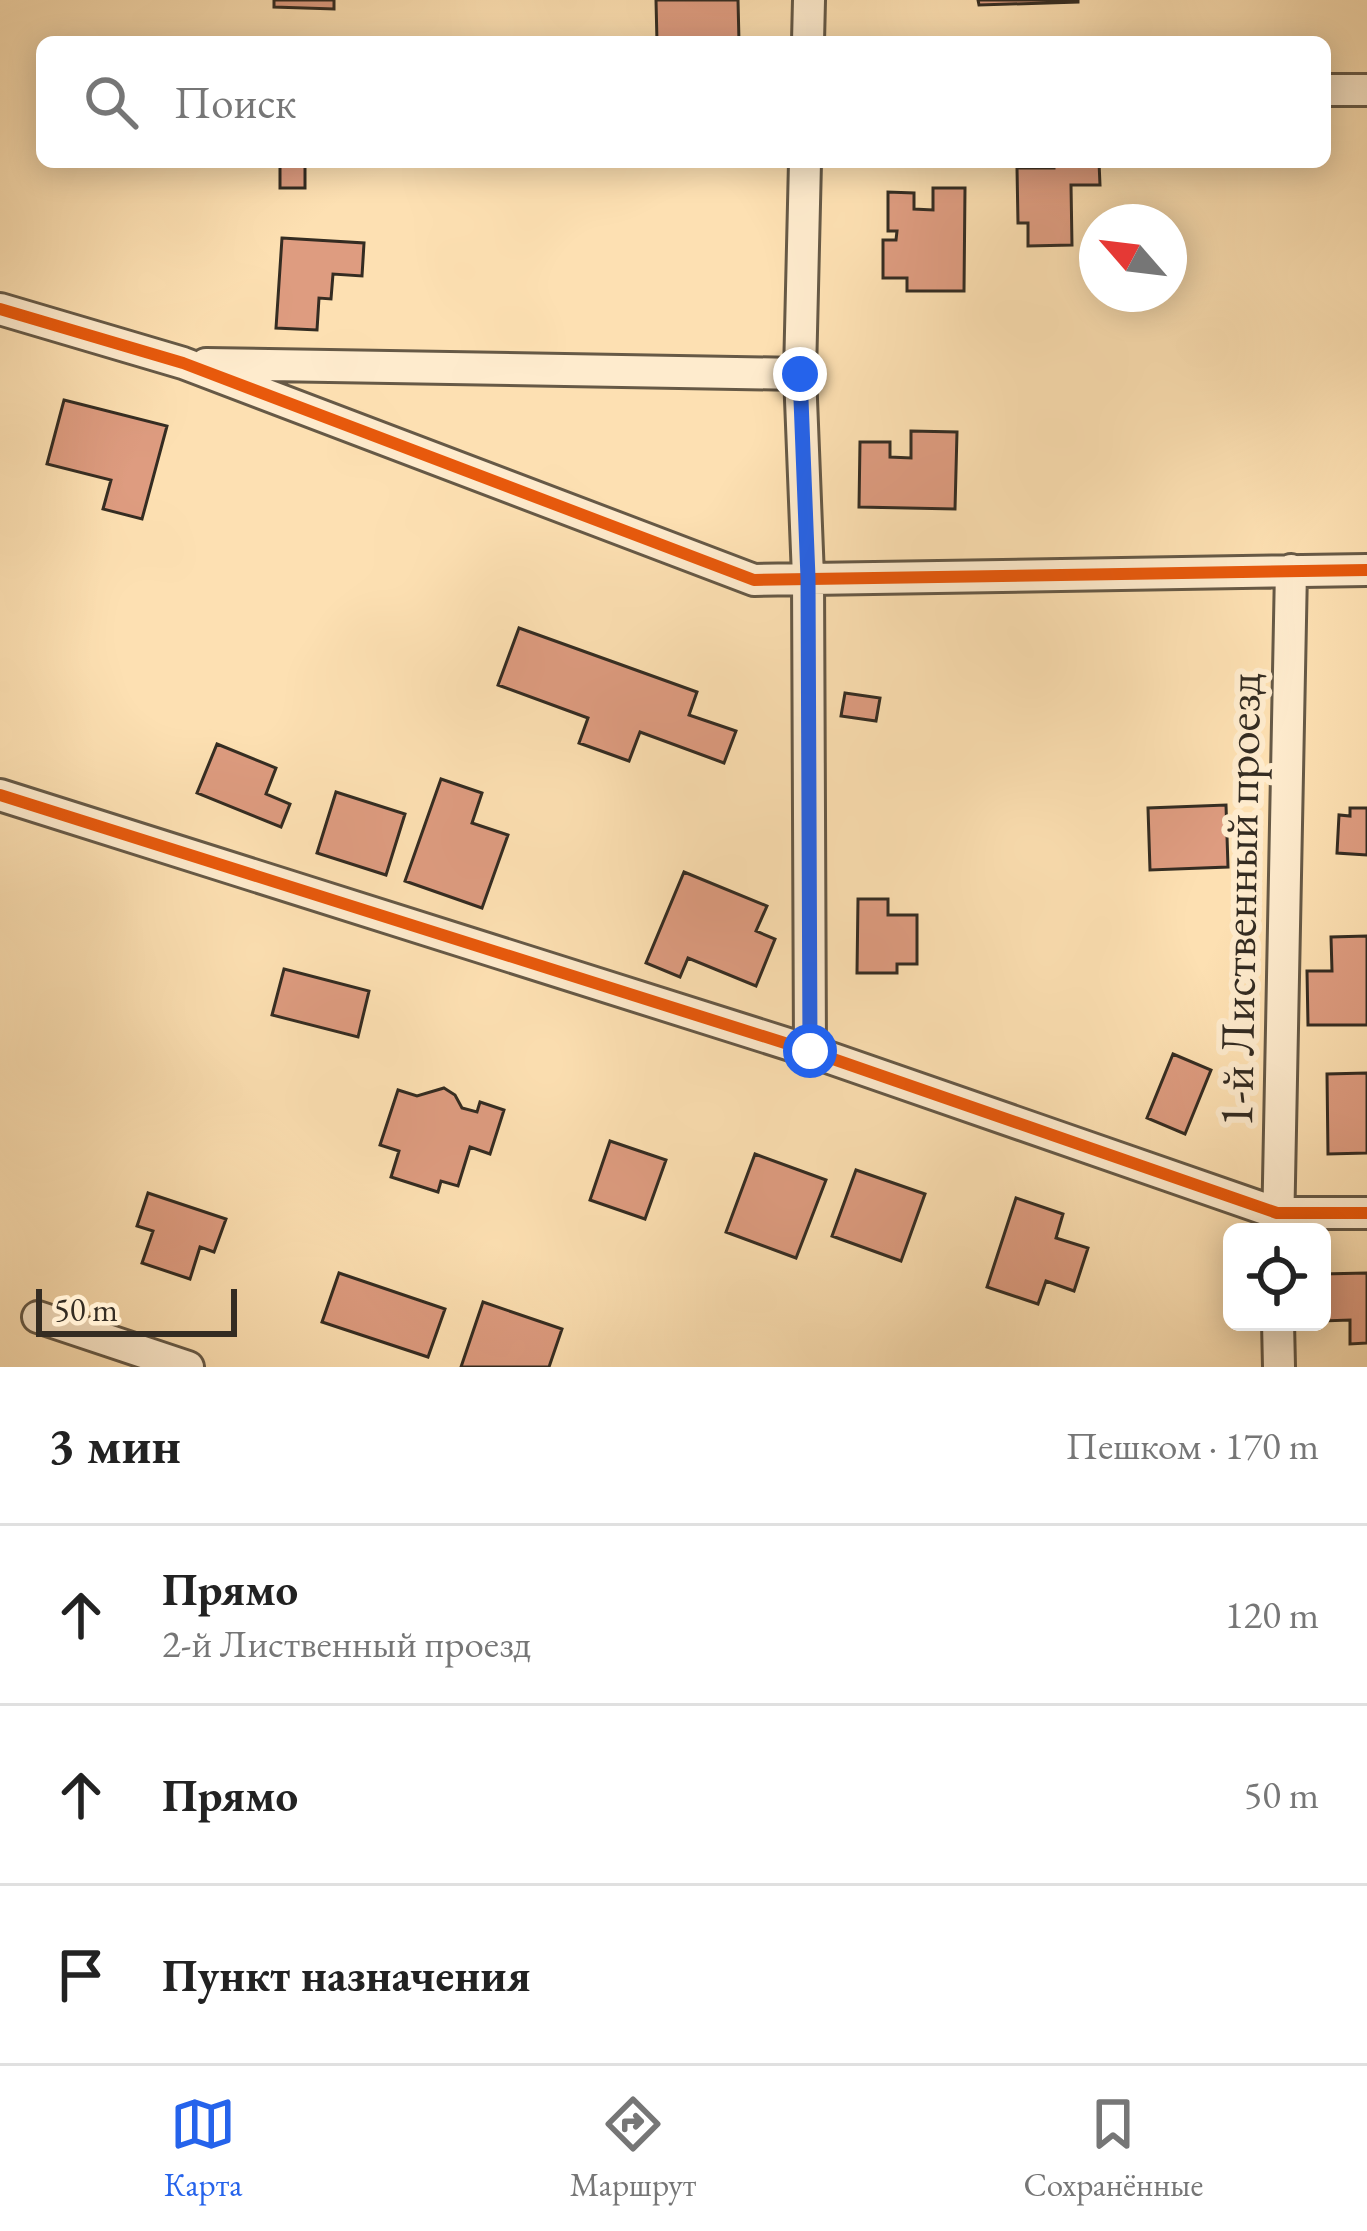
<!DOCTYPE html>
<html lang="ru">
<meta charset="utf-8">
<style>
body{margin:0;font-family:"EB Garamond",serif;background:#f2f2f2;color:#222}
.controls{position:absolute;right:36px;bottom:36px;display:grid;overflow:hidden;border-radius:18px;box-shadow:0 6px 30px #0003}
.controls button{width:108px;height:108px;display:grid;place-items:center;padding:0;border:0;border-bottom:3px solid #e0e0e0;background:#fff;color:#222;font:60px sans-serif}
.compass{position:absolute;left:1079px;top:204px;width:108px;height:108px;border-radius:50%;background:#fff;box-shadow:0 6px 30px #0003;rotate:298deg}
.scale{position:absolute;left:36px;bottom:30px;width:201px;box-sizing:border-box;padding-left:12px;border:6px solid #342c22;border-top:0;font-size:33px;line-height:42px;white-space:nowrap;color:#342c22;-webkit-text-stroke:9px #feebcd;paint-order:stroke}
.stop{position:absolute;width:36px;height:36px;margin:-27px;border:9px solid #2563eb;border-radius:50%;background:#fff}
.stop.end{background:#2563eb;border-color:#fff;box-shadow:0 3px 12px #0008}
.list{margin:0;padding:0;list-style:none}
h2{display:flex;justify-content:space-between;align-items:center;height:156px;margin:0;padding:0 48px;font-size:51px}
h2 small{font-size:39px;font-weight:400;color:#767676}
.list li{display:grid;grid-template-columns:78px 1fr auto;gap:36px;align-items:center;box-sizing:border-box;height:180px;padding:0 48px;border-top:3px solid #e0e0e0}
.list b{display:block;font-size:45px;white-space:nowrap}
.list p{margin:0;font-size:39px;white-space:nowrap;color:#767676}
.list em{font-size:39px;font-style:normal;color:#767676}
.icon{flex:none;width:66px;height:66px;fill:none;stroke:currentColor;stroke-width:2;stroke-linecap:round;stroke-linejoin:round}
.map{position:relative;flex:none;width:1367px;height:1367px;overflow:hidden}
.search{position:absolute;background:#fff;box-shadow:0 6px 30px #0003;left:36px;right:36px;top:36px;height:132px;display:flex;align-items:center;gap:30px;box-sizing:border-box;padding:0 42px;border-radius:18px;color:#767676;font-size:45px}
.sheet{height:696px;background:#fff}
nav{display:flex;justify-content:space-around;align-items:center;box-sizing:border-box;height:168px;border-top:3px solid #e0e0e0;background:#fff;font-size:33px;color:#767676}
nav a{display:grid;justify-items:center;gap:6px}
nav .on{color:#2563eb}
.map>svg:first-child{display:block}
.building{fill:#de9c80;stroke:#342c22;stroke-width:3}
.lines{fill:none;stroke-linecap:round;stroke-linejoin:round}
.minor-casing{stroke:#665946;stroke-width:36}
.minor{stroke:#feebcd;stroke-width:30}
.cycleway-casing{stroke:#feebcd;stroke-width:20}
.cycleway{stroke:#e8590c;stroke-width:12}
.route{stroke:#2563eb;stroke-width:15}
.labels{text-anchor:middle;stroke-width:12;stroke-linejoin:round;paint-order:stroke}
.street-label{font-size:48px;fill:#342c22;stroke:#feebcd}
</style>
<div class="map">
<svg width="1367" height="1367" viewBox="0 0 1367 1367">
<rect width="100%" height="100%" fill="#fde0b2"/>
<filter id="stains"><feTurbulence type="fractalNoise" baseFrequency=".00167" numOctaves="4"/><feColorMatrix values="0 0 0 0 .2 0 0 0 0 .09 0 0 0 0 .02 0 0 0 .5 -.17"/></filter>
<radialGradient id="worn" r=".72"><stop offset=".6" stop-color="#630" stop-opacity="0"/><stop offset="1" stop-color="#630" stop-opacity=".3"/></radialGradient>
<path class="building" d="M274,0H334V9L274,7Z
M656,0H738L739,42H657Z
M978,0H1078V2L979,5Z
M280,162H305V188H280Z
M1054,162H1099L1100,185H1071L1072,245L1028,246V223H1018L1017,168H1054Z
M933,188H965L964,291H907V278H883V240H896L897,231H888V192L914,193V209L933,210Z
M282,238L364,243L362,276L333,274L331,299L319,298L317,330L276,328Z
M64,400L167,426L142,519L103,509L111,480L47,464Z
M911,431L957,432L955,509L859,507L860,442H890V457L911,458Z
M519,628L697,692L689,715L736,731L724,763L640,732L629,761L579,743L588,718L498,685Z
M845,693L880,698L876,721L841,716Z
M217,744L276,768L266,794L290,804L281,827L197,793Z
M441,779L482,793L472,823L508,835L482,908L405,881Z
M336,792L405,814L386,875L317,853Z
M1226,805L1228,867L1150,870L1148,808Z
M1350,808H1367V855L1337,853L1339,815L1350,816Z
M684,872L767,906L756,931L775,939L756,986L688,958L680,977L646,963Z
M858,899H888V915H917V964H897V973H857Z
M1367,936V1025H1308L1307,971H1332L1331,937Z
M284,969L369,991L358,1037L272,1015Z
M1173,1054L1211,1070L1185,1134L1147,1118Z
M1367,1073V1153L1328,1154L1327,1074Z
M444,1088L455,1095L462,1108L477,1112L480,1102L504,1110L490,1154L470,1147L458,1186L441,1181L438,1192L391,1177L399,1151L380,1145L398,1090L417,1096Z
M610,1141L666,1160L645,1219L590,1200Z
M755,1154L826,1180L796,1258L726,1232Z
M856,1170L925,1194L901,1261L832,1236Z
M148,1193L226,1219L214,1252L200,1247L190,1279L142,1263L153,1231L137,1226Z
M1016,1198L1063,1214L1056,1238L1088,1248L1074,1291L1046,1281L1038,1304L987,1287Z
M339,1273L445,1309L428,1357L322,1322Z
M1367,1273V1343L1350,1344V1320L1322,1321V1274Z
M483,1302L562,1329L549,1367H461Z"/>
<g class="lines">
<defs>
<path id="minor" d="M808,42L809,0
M1325,90H1367
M805,162L800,374L808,577L810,1051
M0,309L183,363L754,580L1367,570
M206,364L800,374
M0,795L810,1051L1277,1213H1367
M1278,1232L1291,570
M38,1317L188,1367
M1278,1322L1279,1367"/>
</defs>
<use href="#minor" class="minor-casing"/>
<use href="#minor" class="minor"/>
<defs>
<path id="cycleway" d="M0,309L183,363L754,580L1367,570
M0,795L810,1051L1277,1213H1367"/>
</defs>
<use href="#cycleway" class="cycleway-casing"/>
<use href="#cycleway" class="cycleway"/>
</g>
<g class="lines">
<path class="route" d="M800,374L808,578L810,1051"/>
</g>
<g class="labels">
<g class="street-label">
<text transform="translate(1239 900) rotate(-89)" y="17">1-й Лиственный проезд</text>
</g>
</g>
<rect width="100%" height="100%" filter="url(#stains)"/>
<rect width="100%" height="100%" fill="url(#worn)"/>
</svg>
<div class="controls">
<button><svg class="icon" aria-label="locate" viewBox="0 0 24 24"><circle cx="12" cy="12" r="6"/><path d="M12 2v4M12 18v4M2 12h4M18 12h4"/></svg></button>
</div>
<svg class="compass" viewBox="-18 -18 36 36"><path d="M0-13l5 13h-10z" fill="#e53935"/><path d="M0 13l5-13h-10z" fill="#767676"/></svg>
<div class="scale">50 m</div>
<div class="stop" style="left:810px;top:1051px"></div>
<div class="stop end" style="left:800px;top:374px"></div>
<div class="search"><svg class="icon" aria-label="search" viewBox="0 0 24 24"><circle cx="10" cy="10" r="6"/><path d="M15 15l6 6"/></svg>Поиск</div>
</div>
<section class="sheet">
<h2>3 мин<small>Пешком · 170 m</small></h2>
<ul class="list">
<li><svg class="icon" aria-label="ahead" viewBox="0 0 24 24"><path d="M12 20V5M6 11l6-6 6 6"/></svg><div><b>Прямо</b><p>2-й Лиственный проезд</p></div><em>120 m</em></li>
<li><svg class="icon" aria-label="ahead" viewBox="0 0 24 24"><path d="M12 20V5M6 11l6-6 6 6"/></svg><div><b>Прямо</b></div><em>50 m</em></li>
<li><svg class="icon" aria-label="arrive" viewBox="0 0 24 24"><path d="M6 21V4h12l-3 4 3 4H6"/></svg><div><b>Пункт назначения</b></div></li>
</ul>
</section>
<nav>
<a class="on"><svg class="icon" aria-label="map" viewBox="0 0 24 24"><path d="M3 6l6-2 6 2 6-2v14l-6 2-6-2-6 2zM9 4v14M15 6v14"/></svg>Карта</a>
<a><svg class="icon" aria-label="directions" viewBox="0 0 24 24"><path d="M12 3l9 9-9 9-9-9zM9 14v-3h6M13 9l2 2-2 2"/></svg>Маршрут</a>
<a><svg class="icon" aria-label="saved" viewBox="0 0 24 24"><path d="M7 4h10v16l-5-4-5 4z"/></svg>Сохранённые</a>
</nav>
